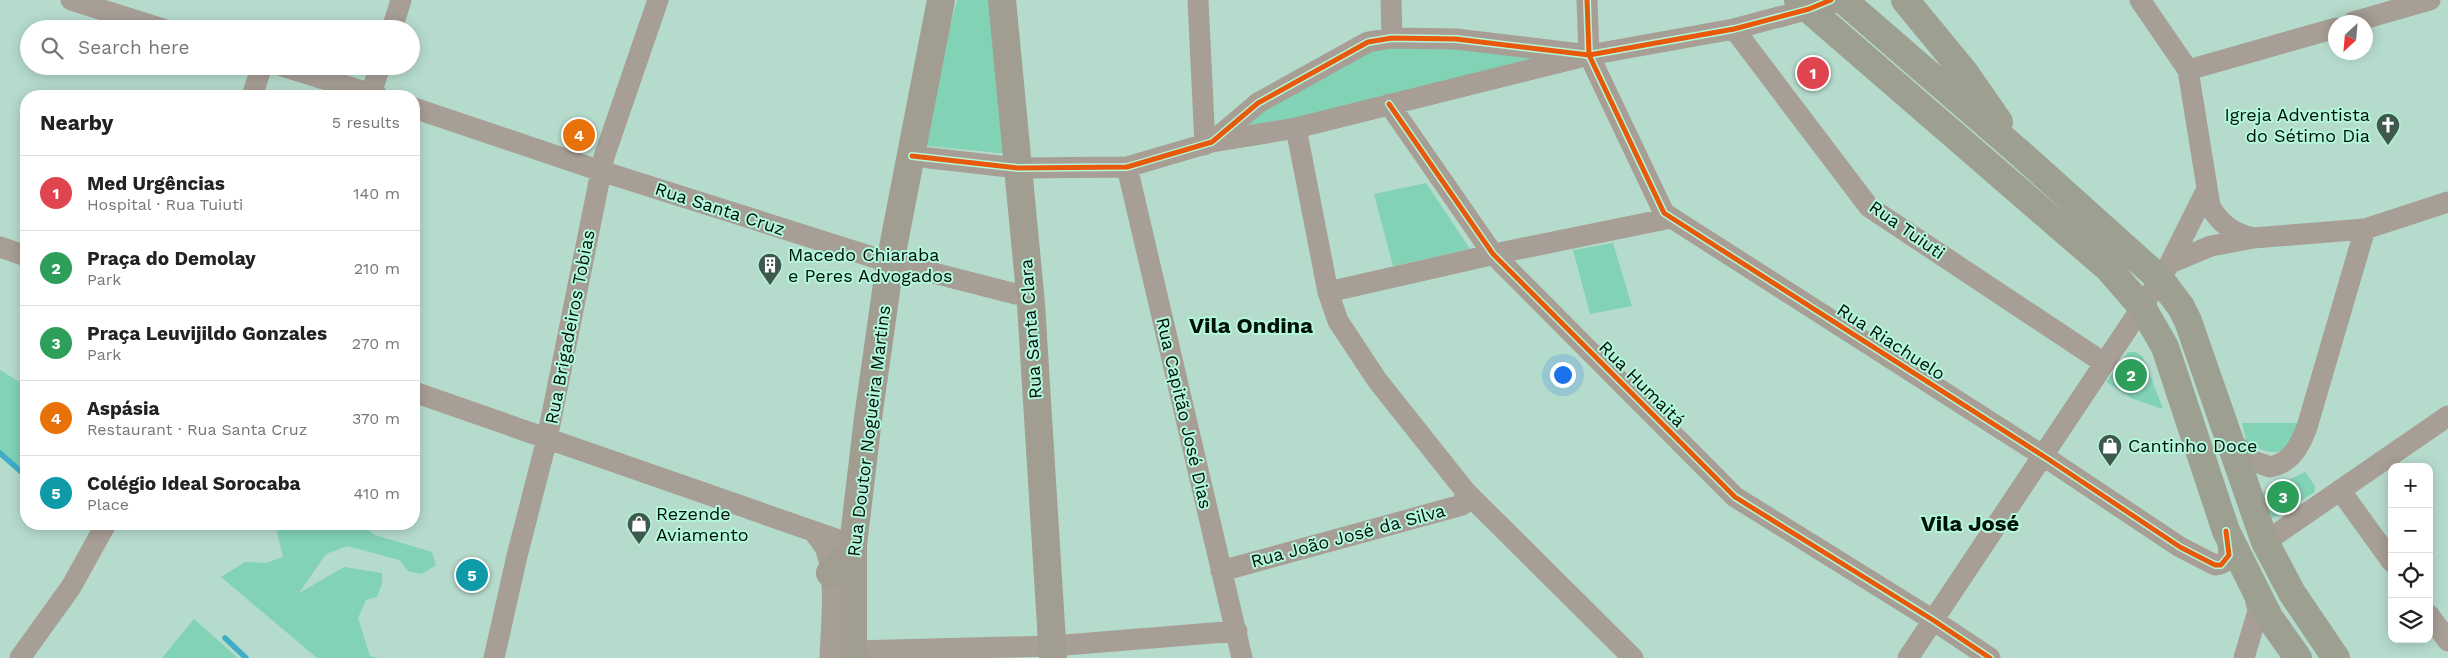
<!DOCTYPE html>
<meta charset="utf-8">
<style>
body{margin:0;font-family:"Work Sans",sans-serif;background:#f6f6f6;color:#222}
.controls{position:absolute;right:15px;bottom:15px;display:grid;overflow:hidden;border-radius:10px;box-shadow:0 2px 12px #0003}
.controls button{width:45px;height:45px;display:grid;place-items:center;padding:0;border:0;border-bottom:1px solid #e0e0e0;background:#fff;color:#222;font:25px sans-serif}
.compass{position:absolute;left:2328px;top:15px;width:45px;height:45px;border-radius:50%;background:#fff;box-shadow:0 2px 12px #0003;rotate:206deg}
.you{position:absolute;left:1562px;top:374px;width:18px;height:18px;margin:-12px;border:4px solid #fff;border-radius:50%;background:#1a73e8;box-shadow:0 0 0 8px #1a73e833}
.badge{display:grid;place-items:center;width:32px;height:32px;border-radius:50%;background:#0b8043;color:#fff;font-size:16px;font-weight:700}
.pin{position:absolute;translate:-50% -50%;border:2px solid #fff;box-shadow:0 1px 5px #0006}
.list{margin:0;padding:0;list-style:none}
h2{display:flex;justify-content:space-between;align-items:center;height:65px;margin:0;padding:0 20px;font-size:21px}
h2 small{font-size:16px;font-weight:400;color:#767676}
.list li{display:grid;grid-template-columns:32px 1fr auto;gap:15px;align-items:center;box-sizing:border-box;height:75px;padding:0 20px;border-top:1px solid #e0e0e0}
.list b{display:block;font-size:19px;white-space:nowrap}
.list p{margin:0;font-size:16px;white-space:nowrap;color:#767676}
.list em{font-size:16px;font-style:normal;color:#767676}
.icon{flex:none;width:28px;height:28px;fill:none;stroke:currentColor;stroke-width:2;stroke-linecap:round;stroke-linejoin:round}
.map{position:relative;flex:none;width:2448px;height:658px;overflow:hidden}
.search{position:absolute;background:#fff;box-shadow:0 2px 12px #0003;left:20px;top:20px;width:400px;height:55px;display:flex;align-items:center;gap:12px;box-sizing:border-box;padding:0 18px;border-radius:28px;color:#767676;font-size:19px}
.panel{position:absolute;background:#fff;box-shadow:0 2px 12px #0003;left:20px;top:90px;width:400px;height:440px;border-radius:20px}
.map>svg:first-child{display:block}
.green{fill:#82d2b6}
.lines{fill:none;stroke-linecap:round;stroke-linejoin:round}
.stream{stroke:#3fadc8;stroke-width:5.5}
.street{stroke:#a79e95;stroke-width:21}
.secondary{stroke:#a19d90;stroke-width:28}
.primary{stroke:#9d9f90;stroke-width:28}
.cycleway-casing{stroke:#b3f7dc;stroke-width:8}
.cycleway{stroke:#e8590c;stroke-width:5}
.labels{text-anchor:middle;stroke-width:4;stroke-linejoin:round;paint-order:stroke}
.poi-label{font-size:18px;fill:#001109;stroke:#b3f7dc;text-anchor:start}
.street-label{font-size:18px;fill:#001109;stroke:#b3f7dc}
.district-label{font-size:22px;font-weight:bold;fill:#001109;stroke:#b3f7dc}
</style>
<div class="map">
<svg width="2448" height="658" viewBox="0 0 2448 658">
<rect width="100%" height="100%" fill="#b5dbcc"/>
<path class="green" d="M957,0H994L1008,154L919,145Z
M1461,44L1543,57L1244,132V121L1369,46Z
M1426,183L1470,249L1393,266L1374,194Z
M1613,243L1632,306L1590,314L1573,250Z
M2128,352H2136L2143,357L2163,409L2133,399L2106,382Z
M0,370L26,386V479L0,457Z
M2242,423H2303C2288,453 2279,460 2247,443Z
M2305,472L2315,486V492L2270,520L2257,495Z
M278,524H329L332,531L334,524H360L375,535L432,552L436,565L422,574L408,571L399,560L347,546L326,554L299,593L344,567L382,573V584L377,597L366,600L358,618L370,656L378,658H317L221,577L245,562L266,563L283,557L277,533Z
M194,619L238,658H162Z"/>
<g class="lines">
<path class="stream" d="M0,453L26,476
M225,638L246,658"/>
<path class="street" d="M71,0L163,29
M1198,0L1205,145
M1391,0L1392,38
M1587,0L1589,55L1664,213L2048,459L2180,547L2215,565C2233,564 2229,547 2226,534
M2140,0L2188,70L2210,206C2220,224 2233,233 2253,238
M2353,22L2430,0
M392,29L401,0
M1734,29L1869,207L2104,363
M282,66L378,96
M2188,70L2336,28
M371,94L380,66
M252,96L262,66
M1389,104L1493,254L1735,497L1933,620L1990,658
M414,108L601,171L879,259L1016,294L1026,295L1029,292
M1296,128L1328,292L1338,321L1377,380L1466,492L1633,658
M1212,142L1296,128L1577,58
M912,156L1018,168L1127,167L1212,142L1258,103L1368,42L1392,38L1456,39L1589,55L1734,29L1809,9
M1127,167L1242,658
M0,247L26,256
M2170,263L2211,246L2253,238L2365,229L2448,202
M1328,292L1504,252L1671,218
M414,392L853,545
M2229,439L2253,461L2270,467C2291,463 2300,446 2307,427L2365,229
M2340,490L2392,562
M813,531C817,537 824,544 826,550C837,583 831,624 830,658
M2265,542L2448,416
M1221,571L1462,505L1466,492
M2429,615L2448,641
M853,651L1053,646L1237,631
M20,658L71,587L106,524
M494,658L517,556L547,439L604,157L658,0
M1908,658L2142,307L2170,263L2206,191
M2244,658L2258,611L2254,593"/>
<path class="secondary" d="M1002,0L1031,304L1053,658
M1809,9L1831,0
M830,573L840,563L853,566
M853,658V545L868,418L890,263L941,0"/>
<path class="primary" d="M1798,0L2109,269L2142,307L2165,347L2226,531L2269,617L2298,658
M1843,0L2021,154L2160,279L2181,307L2188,321L2265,542L2292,593L2336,658
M1905,0L1965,73L1999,122"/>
<defs>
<path id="cycleway" d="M1587,0L1589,55L1664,213L2048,459L2180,547L2215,565H2221L2229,555L2226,531
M1389,104L1493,254L1735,497L1933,620L1990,658
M912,156L1018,168L1127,167L1212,142L1258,103L1368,42L1392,38L1456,39L1589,55L1734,29L1809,9L1831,0"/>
</defs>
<use href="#cycleway" class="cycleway-casing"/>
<use href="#cycleway" class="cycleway"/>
</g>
<defs>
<symbol id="church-pin" viewBox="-11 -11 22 30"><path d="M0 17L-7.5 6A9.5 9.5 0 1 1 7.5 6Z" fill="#3f584d" stroke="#b3f7dc"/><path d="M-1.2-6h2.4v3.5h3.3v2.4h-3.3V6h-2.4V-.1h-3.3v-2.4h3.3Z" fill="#fff"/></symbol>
<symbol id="building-pin" viewBox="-11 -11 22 30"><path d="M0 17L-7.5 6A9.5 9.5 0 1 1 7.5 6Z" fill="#3f584d" stroke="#b3f7dc"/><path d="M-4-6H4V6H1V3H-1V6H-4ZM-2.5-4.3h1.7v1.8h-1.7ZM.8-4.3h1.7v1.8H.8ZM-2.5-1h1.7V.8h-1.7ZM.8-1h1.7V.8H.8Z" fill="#fff"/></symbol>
<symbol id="shop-pin" viewBox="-11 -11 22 30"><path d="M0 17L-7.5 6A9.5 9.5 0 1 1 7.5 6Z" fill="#3f584d" stroke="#b3f7dc"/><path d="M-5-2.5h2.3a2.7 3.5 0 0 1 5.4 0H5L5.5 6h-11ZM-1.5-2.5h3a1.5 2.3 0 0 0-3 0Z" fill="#fff"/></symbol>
</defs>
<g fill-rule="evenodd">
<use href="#church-pin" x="2374" y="111" width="28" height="38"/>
<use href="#building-pin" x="756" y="251" width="28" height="38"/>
<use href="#shop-pin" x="2096" y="432" width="28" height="38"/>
<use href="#shop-pin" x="625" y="510" width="28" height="38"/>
</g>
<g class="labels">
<g class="poi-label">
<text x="2370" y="121" text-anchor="end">Igreja Adventista<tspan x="2370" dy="21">do Sétimo Dia</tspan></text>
<text x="788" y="261">Macedo Chiaraba<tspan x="788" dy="21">e Peres Advogados</tspan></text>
<text x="2128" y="452">Cantinho Doce</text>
<text x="656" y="520">Rezende<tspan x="656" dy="21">Aviamento</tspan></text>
</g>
<g class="street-label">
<text transform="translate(720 209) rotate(18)" y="6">Rua Santa Cruz</text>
<text transform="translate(1907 230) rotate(35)" y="6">Rua Tuiuti</text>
<text transform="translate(570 327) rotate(-79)" y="6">Rua Brigadeiros Tobias</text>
<text transform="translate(1031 329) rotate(-94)" y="6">Rua Santa Clara</text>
<text transform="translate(1891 342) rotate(33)" y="6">Rua Riachuelo</text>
<text transform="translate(1642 384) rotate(45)" y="6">Rua Humaitá</text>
<text transform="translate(1184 413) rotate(77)" y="6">Rua Capitão José Dias</text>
<text transform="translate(869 431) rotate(-83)" y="6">Rua Doutor Nogueira Martins</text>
<text transform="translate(1348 536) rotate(-15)" y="6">Rua João José da Silva</text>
</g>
<g class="district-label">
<text x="1251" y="333">Vila Ondina</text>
<text x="1970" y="531">Vila José</text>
</g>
</g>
</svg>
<div class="controls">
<button>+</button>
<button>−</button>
<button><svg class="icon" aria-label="locate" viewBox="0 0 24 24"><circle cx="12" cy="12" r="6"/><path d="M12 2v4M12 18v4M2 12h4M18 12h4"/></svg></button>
<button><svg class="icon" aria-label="layers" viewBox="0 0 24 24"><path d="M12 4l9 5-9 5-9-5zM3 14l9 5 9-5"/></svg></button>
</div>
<svg class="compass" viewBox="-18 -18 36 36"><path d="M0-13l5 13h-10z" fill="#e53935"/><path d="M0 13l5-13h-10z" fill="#767676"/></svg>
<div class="you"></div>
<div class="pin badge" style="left:1813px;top:73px;background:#e0444e">1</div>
<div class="pin badge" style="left:2131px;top:375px;background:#2e9e5b">2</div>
<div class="pin badge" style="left:2283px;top:497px;background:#2e9e5b">3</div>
<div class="pin badge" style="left:579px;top:135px;background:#e8710a">4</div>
<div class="pin badge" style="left:472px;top:575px;background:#0f9aa8">5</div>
<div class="search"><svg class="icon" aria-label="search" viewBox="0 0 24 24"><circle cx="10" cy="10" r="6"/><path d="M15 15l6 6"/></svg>Search here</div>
<section class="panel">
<h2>Nearby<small>5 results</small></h2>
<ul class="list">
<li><span class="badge" style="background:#e0444e">1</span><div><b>Med Urgências</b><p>Hospital · Rua Tuiuti</p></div><em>140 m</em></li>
<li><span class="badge" style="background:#2e9e5b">2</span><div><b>Praça do Demolay</b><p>Park</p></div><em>210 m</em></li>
<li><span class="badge" style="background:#2e9e5b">3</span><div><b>Praça Leuvijildo Gonzales</b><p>Park</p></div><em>270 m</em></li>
<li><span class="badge" style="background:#e8710a">4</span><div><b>Aspásia</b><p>Restaurant · Rua Santa Cruz</p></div><em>370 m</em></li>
<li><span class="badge" style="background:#0f9aa8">5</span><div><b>Colégio Ideal Sorocaba</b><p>Place</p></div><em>410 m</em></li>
</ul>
</section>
</div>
